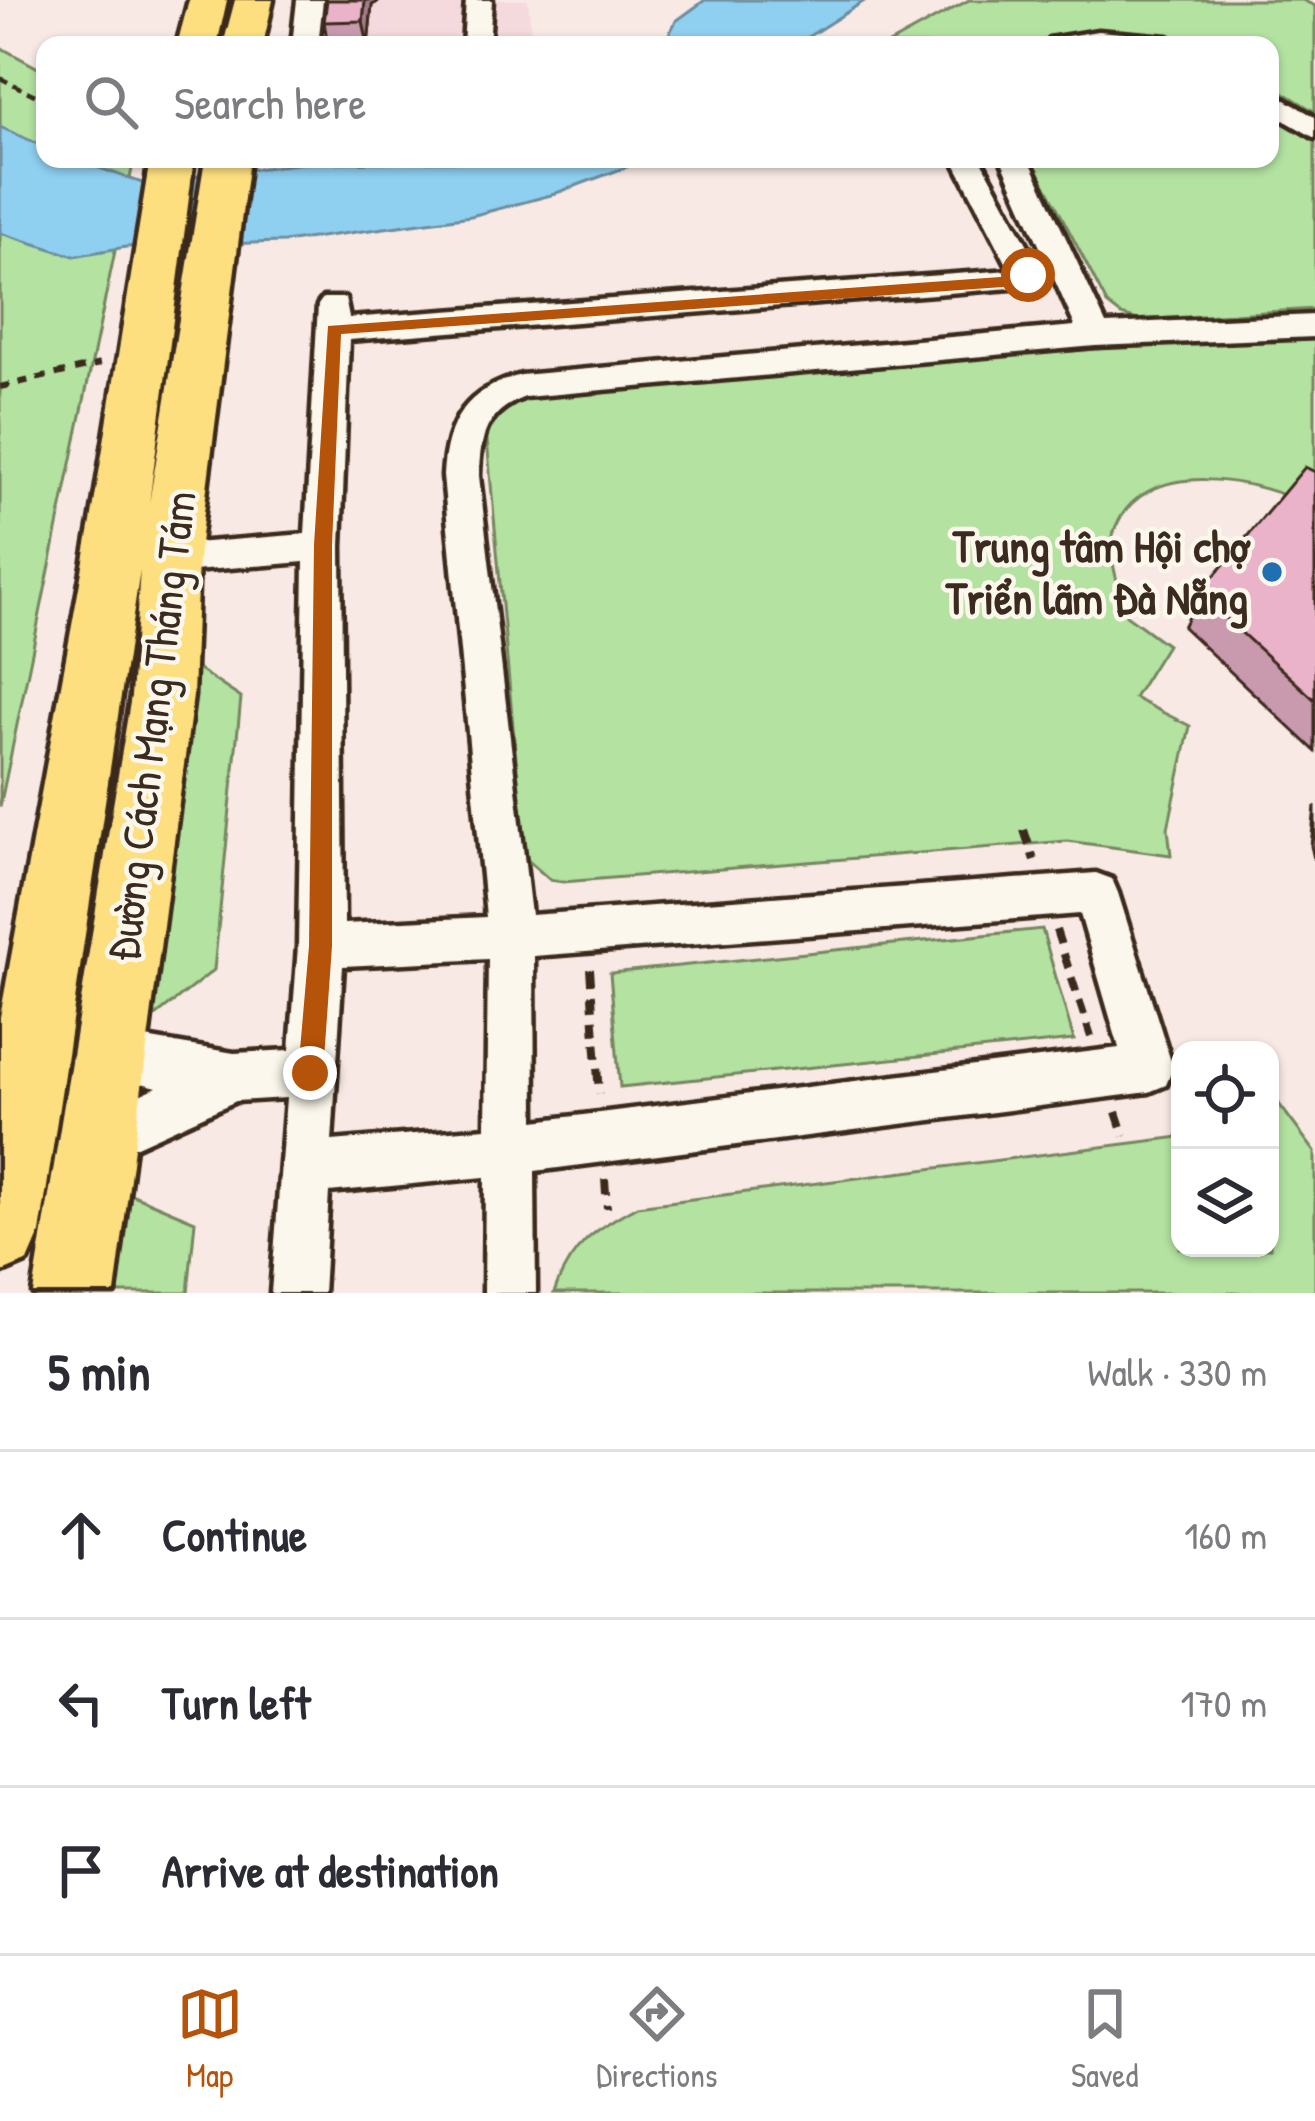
<!DOCTYPE html>
<meta charset="utf-8">
<style>
body{margin:0;font-family:"Patrick Hand",sans-serif;background:#f2f2f3;color:#2b2b33}
.controls{position:absolute;right:36px;bottom:36px;display:grid;overflow:hidden;border-radius:24px;box-shadow:0 3px 9px #0004}
.controls button{width:108px;height:108px;display:grid;place-items:center;padding:0;border:0;border-bottom:3px solid #e1e1e2;background:#fff;color:#2b2b33;font:60px sans-serif}
.stop{position:absolute;width:36px;height:36px;margin:-27px;border:9px solid #b45309;border-radius:50%;background:#fff}
.stop.end{background:#b45309;border-color:#fff;box-shadow:0 3px 12px #0008}
.list{margin:0;padding:0;list-style:none}
h2{display:flex;justify-content:space-between;align-items:center;height:156px;margin:0;padding:0 48px;font-size:51px}
h2 small{font-size:39px;font-weight:400;color:#7c7c81}
.list li{display:grid;grid-template-columns:78px 1fr auto;gap:36px;align-items:center;box-sizing:border-box;height:168px;padding:0 48px;border-top:3px solid #e1e1e2}
.list b{display:block;font-size:45px;white-space:nowrap}
.list em{font-size:39px;font-style:normal;color:#7c7c81}
.icon{flex:none;width:66px;height:66px;fill:none;stroke:currentColor;stroke-width:2;stroke-linecap:round;stroke-linejoin:round}
.map{position:relative;flex:none;width:1315px;height:1293px;overflow:hidden}
.search{position:absolute;background:#fff;box-shadow:0 3px 9px #0004;left:36px;right:36px;top:36px;height:132px;display:flex;align-items:center;gap:30px;box-sizing:border-box;padding:0 42px;border-radius:24px;color:#7c7c81;font-size:45px}
.sheet{height:660px;background:#fff}
nav{display:flex;justify-content:space-around;align-items:center;box-sizing:border-box;height:168px;border-top:3px solid #e1e1e2;background:#fff;font-size:33px;color:#7c7c81}
nav a{display:grid;justify-items:center;gap:6px}
nav .on{color:#b45309}
.map>svg:first-child{display:block}
.built{fill:#f4d9dd}
.green{fill:#b3e2a1;stroke:#778660;stroke-width:3}
.water{fill:#8fcff0;stroke:#6d8d9c;stroke-width:3}
.lines{fill:none;stroke-linecap:round;stroke-linejoin:round}
.minor-casing{stroke:#3b2a1e;stroke-width:9}
.highway-casing{stroke:#3b2a1e;stroke-width:9}
.path-far2{stroke:#3b2a1e;stroke-width:4.5;stroke-dasharray:9 6;stroke-linecap:butt}
.path-far1{stroke:#3b2a1e;stroke-width:6;stroke-dasharray:10 9;stroke-linecap:butt}
.path{stroke:#3b2a1e;stroke-width:8;stroke-dasharray:15 10;stroke-linecap:butt}
.minor{fill:#fbf7ec;fill-rule:evenodd}
.highway{fill:#fedf80;fill-rule:evenodd}
.wall{fill:#c99aae;stroke:#3b2a1e;stroke-width:3}
.shaded-wall{fill:#a47d8d;stroke:#3b2a1e;stroke-width:3}
.building{fill:#eab3ca;stroke:#3b2a1e;stroke-width:3}
.route{fill:#b45309}
.poi-dot{fill:#1f6fb2;stroke:#fbf7ec;stroke-width:4.5}
.labels{text-anchor:middle;stroke-width:9;stroke-linejoin:round;paint-order:stroke}
.poi-label{font-size:45px;font-weight:bold;fill:#3b2a1e;stroke:#fbf7ec;text-anchor:end}
.street-label{font-size:45px;fill:#3b2a1e;stroke:#fbf7ec}
</style>
<div class="map">
<svg width="1315" height="1293" viewBox="0 0 1315 1293">
<rect width="100%" height="100%" fill="#f8e9e5"/>
<filter id="ink" filterUnits="userSpaceOnUse"><feTurbulence type="fractalNoise" baseFrequency=".00833" numOctaves="2"/><feDisplacementMap in="SourceGraphic" scale="24" xChannelSelector="R" yChannelSelector="G"/><feConvolveMatrix kernelMatrix="1 2 1 2 8 2 1 2 1" color-interpolation-filters="sRGB"/></filter>
<g filter="url(#ink)">
<path class="built" d="M299,0H528L532,45H293Z"/>
<path class="green" d="M969,0H1302L1315,6V112L1270,84V45H1194L1155,34L1096,31L1048,45H887Z
M0,47L45,72V159H134L0,807Z
M1270,108L1315,138V309L1138,320L1121,315L1107,304L1032,159H1270Z
M1315,332V509C1262,479 1141,453 1114,532C1106,556 1121,591 1126,615L1167,645L1134,698L1190,726L1168,828L1171,855L1067,841L563,882L550,880L525,858L486,429L491,412L526,393Z
M187,662L241,698L214,970L152,1019Z
M1042,929L1074,1040L620,1087L610,973Z
M1273,1096L1315,1152V1293H554C569,1247 596,1228 637,1206L1180,1137V1248H1270Z
M126,1192L195,1221L188,1293H114Z"/>
<path class="water" d="M705,0H866L795,45H663L676,21Z
M0,127L45,147V159H74L142,183L305,163L648,159L551,195L471,216L284,242L126,247L74,256L0,233Z"/>
<g class="lines">
<defs>
<path id="minor" d="M297,0H323L318,45H292Z
M466,0H492L489,45H463Z
M1098,31L1168,37L1181,45H1045L1049,39Z
M1270,91L1315,117V138L1270,112Z
M953,159H981L1044,275L1036,286L349,340L341,546L344,924L486,917L443,476C446,420 466,390 521,375L1075,326L1001,159H1029L1106,324L1315,315V337L1095,346L525,397C486,412 480,436 479,476L531,915L1096,873L1112,879L1118,893L1173,1068L1166,1085L1149,1092L535,1171L536,1293H484L485,1177L329,1192L323,1293H271L286,1098L236,1101L97,1164L80,1156L72,1139L80,1122L157,1087L93,1071L86,1055L93,1039L110,1032L234,1053L290,1050L298,946L304,562L169,573L156,569L150,559L156,549L169,545L305,534L318,305L323,298H345L349,318L1010,270ZM1080,914L1119,1048L535,1121L534,956ZM488,959L486,1128L332,1141L343,966Z"/>
<path id="highway" d="M189,0H227L217,45H177Z
M235,0H273L263,45H223Z
M150,159H194L149,504L205,159H249L198,559L193,696L115,1293H33L131,696L140,570L40,1233L28,1261L0,1273V1017L91,522Z"/>
</defs>
<use href="#minor" class="minor-casing"/>
<use href="#highway" class="highway-casing"/>
<path class="path-far2" d="M0,78L45,100"/>
<path class="path-far1" d="M0,387L100,364"/>
<path class="path" d="M1024,830L1034,860
M1056,930L1091,1037
M590,969L599,1094
M1116,1112L1124,1136
M605,1179L607,1208"/>
<use href="#minor" class="minor"/>
<use href="#highway" class="highway"/>
</g>
<path class="wall" d="M327,0H382L372,5L368,45H328L324,22Z
M1315,472V751L1183,627L1199,594Z
M1315,806V863L1311,846Z"/>
<path class="shaded-wall" d="M365,0H382L372,5L368,45L363,21Z"/>
<path class="building" d="M327,0H365L363,21L324,22Z
M1305,467L1315,472V700L1199,594Z"/>
</g>
<path class="route" d="M1028,270L1034,271V278L1017,286L341,334L332,545V946L323,1073L319,1081H302L298,1073L309,946L314,545L328,326L1014,276Z"/>
<circle class="poi-dot" cx="1272" cy="572" r="12"/>
<g class="labels">
<g class="poi-label">
<text x="1248" y="562">Trung tâm Hội chợ<tspan x="1248" dy="52">Triển lãm Đà Nẵng</tspan></text>
</g>
<g class="street-label">
<text transform="translate(151 726) rotate(-83)" y="16">Đường Cách Mạng Tháng Tám</text>
</g>
</g>
</svg>
<div class="controls">
<button><svg class="icon" aria-label="locate" viewBox="0 0 24 24"><circle cx="12" cy="12" r="6"/><path d="M12 2v4M12 18v4M2 12h4M18 12h4"/></svg></button>
<button><svg class="icon" aria-label="layers" viewBox="0 0 24 24"><path d="M12 4l9 5-9 5-9-5zM3 14l9 5 9-5"/></svg></button>
</div>
<div class="stop" style="left:1028px;top:275px"></div>
<div class="stop end" style="left:310px;top:1073px"></div>
<div class="search"><svg class="icon" aria-label="search" viewBox="0 0 24 24"><circle cx="10" cy="10" r="6"/><path d="M15 15l6 6"/></svg>Search here</div>
</div>
<section class="sheet">
<h2>5 min<small>Walk · 330 m</small></h2>
<ul class="list">
<li><svg class="icon" aria-label="ahead" viewBox="0 0 24 24"><path d="M12 20V5M6 11l6-6 6 6"/></svg><div><b>Continue</b></div><em>160 m</em></li>
<li><svg class="icon" aria-label="left" viewBox="0 0 24 24"><path d="M17 20v-9H6M10 6l-5 5 5 5"/></svg><div><b>Turn left</b></div><em>170 m</em></li>
<li><svg class="icon" aria-label="arrive" viewBox="0 0 24 24"><path d="M6 21V4h12l-3 4 3 4H6"/></svg><div><b>Arrive at destination</b></div></li>
</ul>
</section>
<nav>
<a class="on"><svg class="icon" aria-label="map" viewBox="0 0 24 24"><path d="M3 6l6-2 6 2 6-2v14l-6 2-6-2-6 2zM9 4v14M15 6v14"/></svg>Map</a>
<a><svg class="icon" aria-label="directions" viewBox="0 0 24 24"><path d="M12 3l9 9-9 9-9-9zM9 14v-3h6M13 9l2 2-2 2"/></svg>Directions</a>
<a><svg class="icon" aria-label="saved" viewBox="0 0 24 24"><path d="M7 4h10v16l-5-4-5 4z"/></svg>Saved</a>
</nav>
